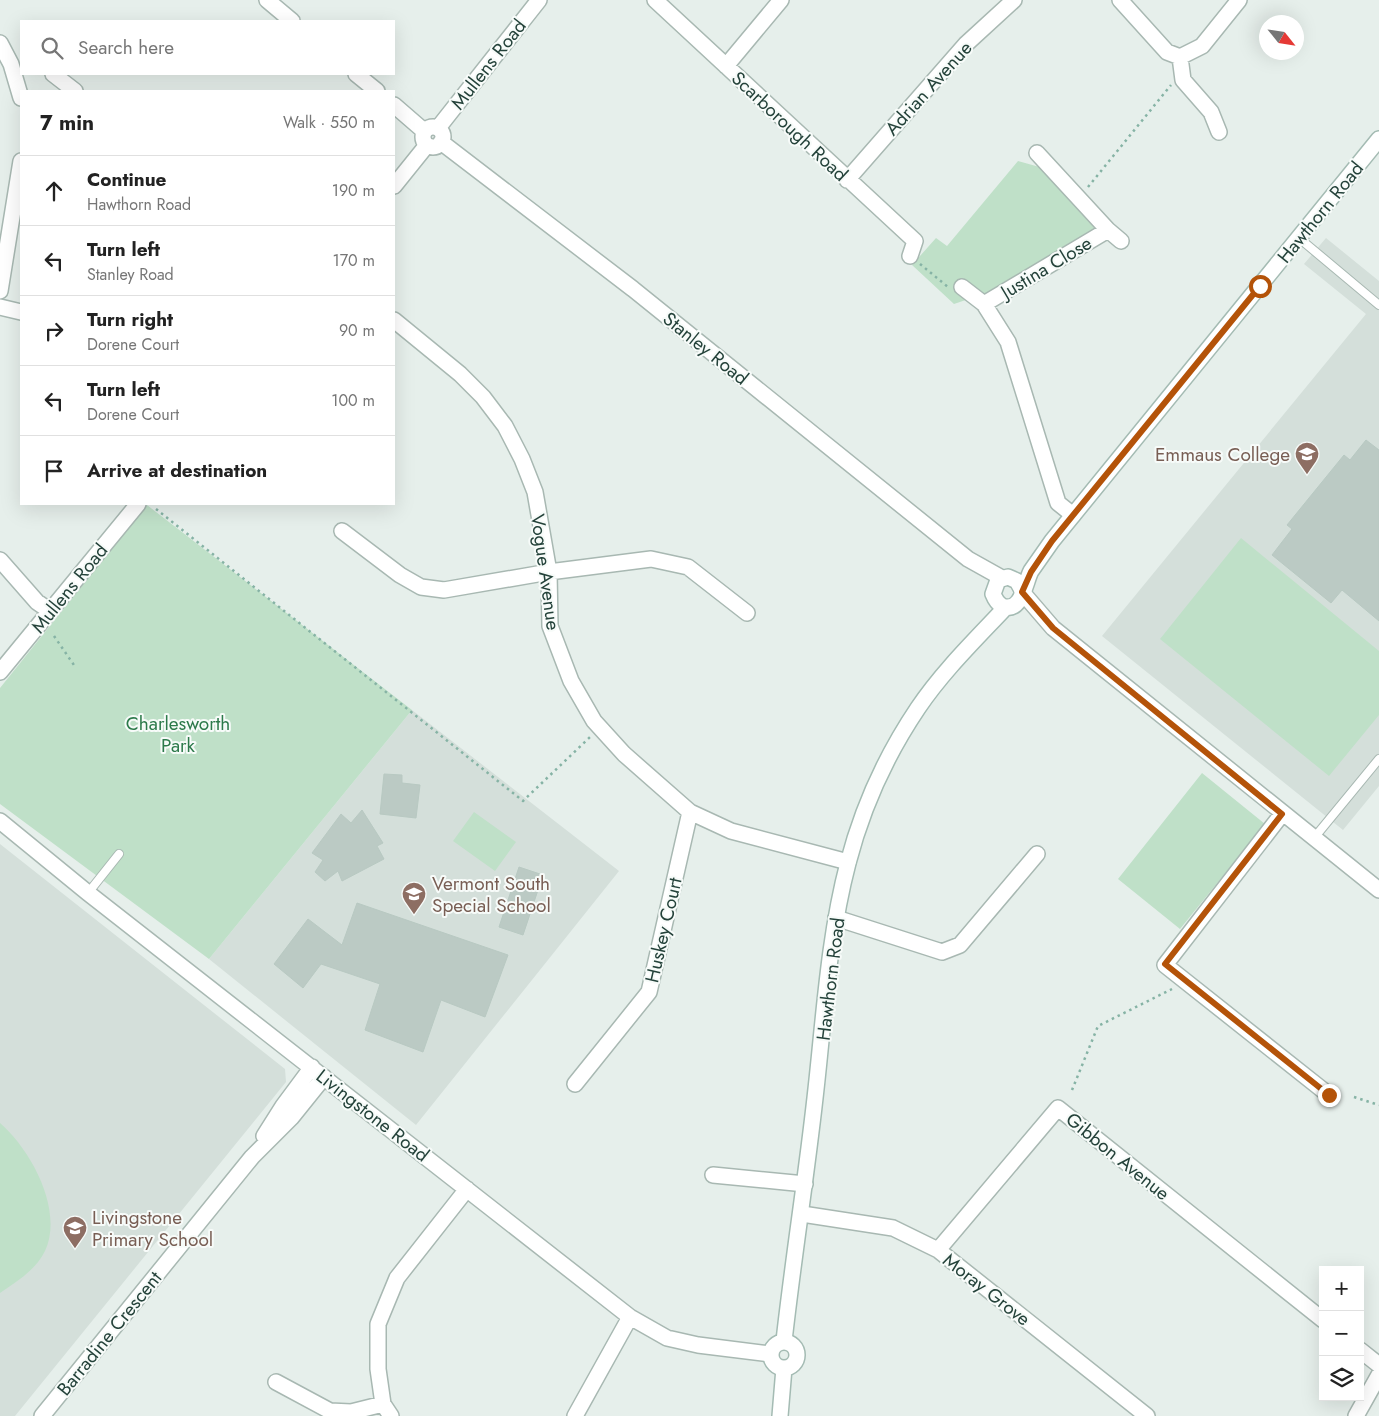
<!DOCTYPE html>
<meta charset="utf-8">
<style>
body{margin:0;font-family:Jost,sans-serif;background:#f2f2f2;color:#222}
.controls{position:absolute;right:15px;bottom:15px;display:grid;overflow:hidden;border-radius:0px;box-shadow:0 5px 20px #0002}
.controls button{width:45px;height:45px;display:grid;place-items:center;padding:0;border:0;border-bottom:1px solid #e0e0e0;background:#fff;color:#222;font:25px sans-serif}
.compass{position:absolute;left:1259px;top:15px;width:45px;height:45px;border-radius:50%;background:#fff;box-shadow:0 5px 20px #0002;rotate:120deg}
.stop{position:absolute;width:15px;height:15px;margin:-11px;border:4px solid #b45309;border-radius:50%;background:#fff}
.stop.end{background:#b45309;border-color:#fff;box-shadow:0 1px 5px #0008}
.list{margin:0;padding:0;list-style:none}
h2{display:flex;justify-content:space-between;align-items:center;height:65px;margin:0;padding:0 20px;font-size:21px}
h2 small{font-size:16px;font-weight:400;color:#767676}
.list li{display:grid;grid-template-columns:32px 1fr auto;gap:15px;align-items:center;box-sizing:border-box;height:70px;padding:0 20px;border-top:1px solid #e0e0e0}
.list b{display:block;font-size:19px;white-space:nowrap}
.list p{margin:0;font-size:16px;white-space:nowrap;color:#767676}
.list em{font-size:16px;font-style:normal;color:#767676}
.icon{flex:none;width:28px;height:28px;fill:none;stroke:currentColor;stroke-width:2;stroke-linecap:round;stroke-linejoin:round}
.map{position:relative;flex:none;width:1379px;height:1416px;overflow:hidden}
.search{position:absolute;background:#fff;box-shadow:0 5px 20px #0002;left:20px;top:20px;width:375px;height:55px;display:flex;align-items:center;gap:12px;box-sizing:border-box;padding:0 18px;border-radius:0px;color:#767676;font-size:19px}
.panel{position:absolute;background:#fff;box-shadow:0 5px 20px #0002;left:20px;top:90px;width:375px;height:415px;border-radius:0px}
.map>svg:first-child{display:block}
.built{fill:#d4dfda}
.green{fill:#bfe0c8}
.building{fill:#bbcac4;stroke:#b8c9c2}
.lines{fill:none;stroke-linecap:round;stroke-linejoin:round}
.service-casing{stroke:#a8b8b2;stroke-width:10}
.minor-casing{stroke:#a8b8b2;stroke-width:18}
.secondary-casing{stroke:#a4bbb3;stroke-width:18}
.path{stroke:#86b3a5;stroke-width:2.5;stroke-dasharray:2.5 4;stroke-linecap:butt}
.service{stroke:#fff;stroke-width:8}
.minor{stroke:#fff;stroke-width:15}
.secondary{stroke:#fff;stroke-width:15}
.route{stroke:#b45309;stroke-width:6}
.labels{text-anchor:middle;stroke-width:4;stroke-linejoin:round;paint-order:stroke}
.street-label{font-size:19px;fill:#24423a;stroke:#f7fbf9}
.education-label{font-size:19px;fill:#785e54;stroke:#f7fbf9;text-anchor:start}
.park-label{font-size:19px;fill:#2d7a4b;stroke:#f7fbf9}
</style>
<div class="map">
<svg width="1379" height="1416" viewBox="0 0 1379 1416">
<rect width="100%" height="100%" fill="#e6efeb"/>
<path class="built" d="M1326,238L1379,281V786L1343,830L1102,636L1366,314L1304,264Z
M412,710L619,871L416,1125L209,959Z
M0,844L285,1069L286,1082L15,1416H0Z"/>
<path class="green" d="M1018,161L1043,168L1100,230L992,291L954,304L912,265L936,238L947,246Z
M147,505L412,710L209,959L0,804V688Z
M1241,538L1379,651V715L1329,776L1160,639Z
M1202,773L1265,824L1180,929L1118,879Z
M474,812L516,842L495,871L453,841Z
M0,1123C31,1150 64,1210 45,1251C36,1270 16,1282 0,1293Z"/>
<path class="building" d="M1366,440L1379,450V621L1342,590L1331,603L1272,555L1292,529L1287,525L1344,455L1350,460Z
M384,774L402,775V783L420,785L416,818L380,814Z
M362,810L383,843L377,846L384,859L342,881L338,871L325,881L315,872L323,860L312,853L341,814L351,823Z
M519,867L543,875L523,935L499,927Z
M357,903L508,955L485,1017L441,1000L423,1052L365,1030L380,984L321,964L303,988L274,964L308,919L342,945Z"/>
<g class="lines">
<defs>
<path id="service" d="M1299,238L1379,305
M1314,838L1379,759
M88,893L119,854"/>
<path id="minor" d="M267,0L292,21
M655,0L915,241L910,256
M1120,0L1167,52L1180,57L1202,46L1239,0
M0,43L11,64L21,98
M1180,57L1183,80L1211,112L1219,132
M726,66L781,0
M53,74L75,91
M356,74L377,91
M394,105L424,131
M423 137a10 10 0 1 1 20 0a10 10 0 1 1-20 0Z
M438,128L539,0
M441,142L633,289L968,559L1002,578
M847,180L966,44L1014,0
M394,186L427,145
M1108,230L1121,241
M962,287L984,304L1008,342L1058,503L1073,515
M0,291L21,161
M984,304L1108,230L1037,153
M0,307L21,312
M394,320L460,374L483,397L505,426L522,459L535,492L549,572L550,626L571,681L594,721L624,754L690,812L731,831L848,862
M342,531L400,575L421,587L444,590L549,572L651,559L688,567L747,613
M0,560L37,602L50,611
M1022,592L1053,628L1379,890
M0,672L138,504
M1282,814L1165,965L1329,1095
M0,821L88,893L630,1317L667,1338L698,1345L770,1354
M836,918L942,952L960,945L1037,854
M575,1084L649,992L690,812
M264,1136L283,1106L312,1067
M713,1175L805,1184
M802,1214L893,1228L938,1250L1147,1416
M938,1250L1058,1108L1323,1320
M1360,1350L1379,1365
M276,1382L330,1411L351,1412L383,1404
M42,1416L252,1157L291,1118L324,1077
M391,1416L383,1404L378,1369V1324L397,1278L467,1189
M575,1416L630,1317
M1356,1416L1379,1375"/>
<path id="secondary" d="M1022,590L1017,581L1008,577L998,580L993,594C995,599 997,603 1002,606C1022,614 1025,582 1031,571C1038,561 1045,551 1052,541L1379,139
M784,1341C793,1260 806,1179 815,1098C824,1020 828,939 848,863C862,809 887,754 918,708C943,671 976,639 1006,607
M771 1355a13 13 0 1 1 26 0a13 13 0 1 1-26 0Z
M780,1416L784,1368"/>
</defs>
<use href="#service" class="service-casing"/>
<use href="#minor" class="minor-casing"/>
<use href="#secondary" class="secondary-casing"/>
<path class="path" d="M1088,187L1171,85
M920,264L948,287
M156,509L523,801L590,737
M54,636L76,668
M1072,1090L1098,1026L1172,989
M1354,1097L1379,1105"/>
<use href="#service" class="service"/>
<use href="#minor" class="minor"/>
<use href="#secondary" class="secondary"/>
</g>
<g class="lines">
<path class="route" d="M1260,286L1052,541L1031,572L1022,592L1053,628L1282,814L1165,964L1329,1095"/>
</g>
<defs>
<symbol id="school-pin" viewBox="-11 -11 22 30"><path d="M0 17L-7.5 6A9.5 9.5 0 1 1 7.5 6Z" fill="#8d6e63" stroke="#f7fbf9"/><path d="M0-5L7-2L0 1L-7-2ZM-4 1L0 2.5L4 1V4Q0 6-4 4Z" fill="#fff"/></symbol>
</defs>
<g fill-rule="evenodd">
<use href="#school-pin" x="1293" y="440" width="28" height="38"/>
<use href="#school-pin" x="400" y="880" width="28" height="38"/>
<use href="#school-pin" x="61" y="1214" width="28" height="38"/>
</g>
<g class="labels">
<g class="street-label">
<text transform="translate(488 64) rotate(-52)" y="7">Mullens Road</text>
<text transform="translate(928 88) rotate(-48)" y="7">Adrian Avenue</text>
<text transform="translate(790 126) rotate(43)" y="7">Scarborough Road</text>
<text transform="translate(1320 212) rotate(-51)" y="7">Hawthorn Road</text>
<text transform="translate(1046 267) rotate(-31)" y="7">Justina Close</text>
<text transform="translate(706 348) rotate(39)" y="7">Stanley Road</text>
<text transform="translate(546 572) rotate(82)" y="7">Vogue Avenue</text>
<text transform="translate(69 588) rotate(-51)" y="7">Mullens Road</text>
<text transform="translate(663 930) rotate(-77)" y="7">Huskey Court</text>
<text transform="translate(830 979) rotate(-83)" y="7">Hawthorn Road</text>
<text transform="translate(373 1115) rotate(38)" y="7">Livingstone Road</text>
<text transform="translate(1118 1156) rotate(39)" y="7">Gibbon Avenue</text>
<text transform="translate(987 1289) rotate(38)" y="7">Moray Grove</text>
<text transform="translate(109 1333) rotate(-51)" y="7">Barradine Crescent</text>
</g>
<g class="education-label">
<text x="1290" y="461" text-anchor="end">Emmaus College</text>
<text x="432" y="890">Vermont South<tspan x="432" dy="22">Special School</tspan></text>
<text x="92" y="1224">Livingstone<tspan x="92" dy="22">Primary School</tspan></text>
</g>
<g class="park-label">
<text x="178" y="730">Charlesworth<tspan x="178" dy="22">Park</tspan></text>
</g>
</g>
</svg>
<div class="controls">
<button>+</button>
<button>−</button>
<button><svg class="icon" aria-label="layers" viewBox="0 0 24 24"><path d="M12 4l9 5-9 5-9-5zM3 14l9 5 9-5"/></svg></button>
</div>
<svg class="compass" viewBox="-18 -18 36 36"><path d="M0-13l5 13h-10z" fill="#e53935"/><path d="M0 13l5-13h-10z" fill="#767676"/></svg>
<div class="stop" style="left:1260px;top:286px"></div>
<div class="stop end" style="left:1329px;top:1095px"></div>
<div class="search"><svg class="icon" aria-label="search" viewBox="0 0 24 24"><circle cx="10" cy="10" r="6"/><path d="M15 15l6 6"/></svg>Search here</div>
<section class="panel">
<h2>7 min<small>Walk · 550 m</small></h2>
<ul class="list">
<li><svg class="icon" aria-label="ahead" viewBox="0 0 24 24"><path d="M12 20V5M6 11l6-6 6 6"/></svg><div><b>Continue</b><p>Hawthorn Road</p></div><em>190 m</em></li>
<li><svg class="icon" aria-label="left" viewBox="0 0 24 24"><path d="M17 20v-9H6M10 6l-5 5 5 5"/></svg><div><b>Turn left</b><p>Stanley Road</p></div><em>170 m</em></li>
<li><svg class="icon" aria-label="right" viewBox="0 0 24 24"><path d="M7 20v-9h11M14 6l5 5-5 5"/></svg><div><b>Turn right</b><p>Dorene Court</p></div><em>90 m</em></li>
<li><svg class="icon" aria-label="left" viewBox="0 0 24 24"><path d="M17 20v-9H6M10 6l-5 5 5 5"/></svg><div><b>Turn left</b><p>Dorene Court</p></div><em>100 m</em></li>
<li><svg class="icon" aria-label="arrive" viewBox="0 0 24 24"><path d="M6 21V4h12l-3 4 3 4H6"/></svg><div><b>Arrive at destination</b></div></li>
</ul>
</section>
</div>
